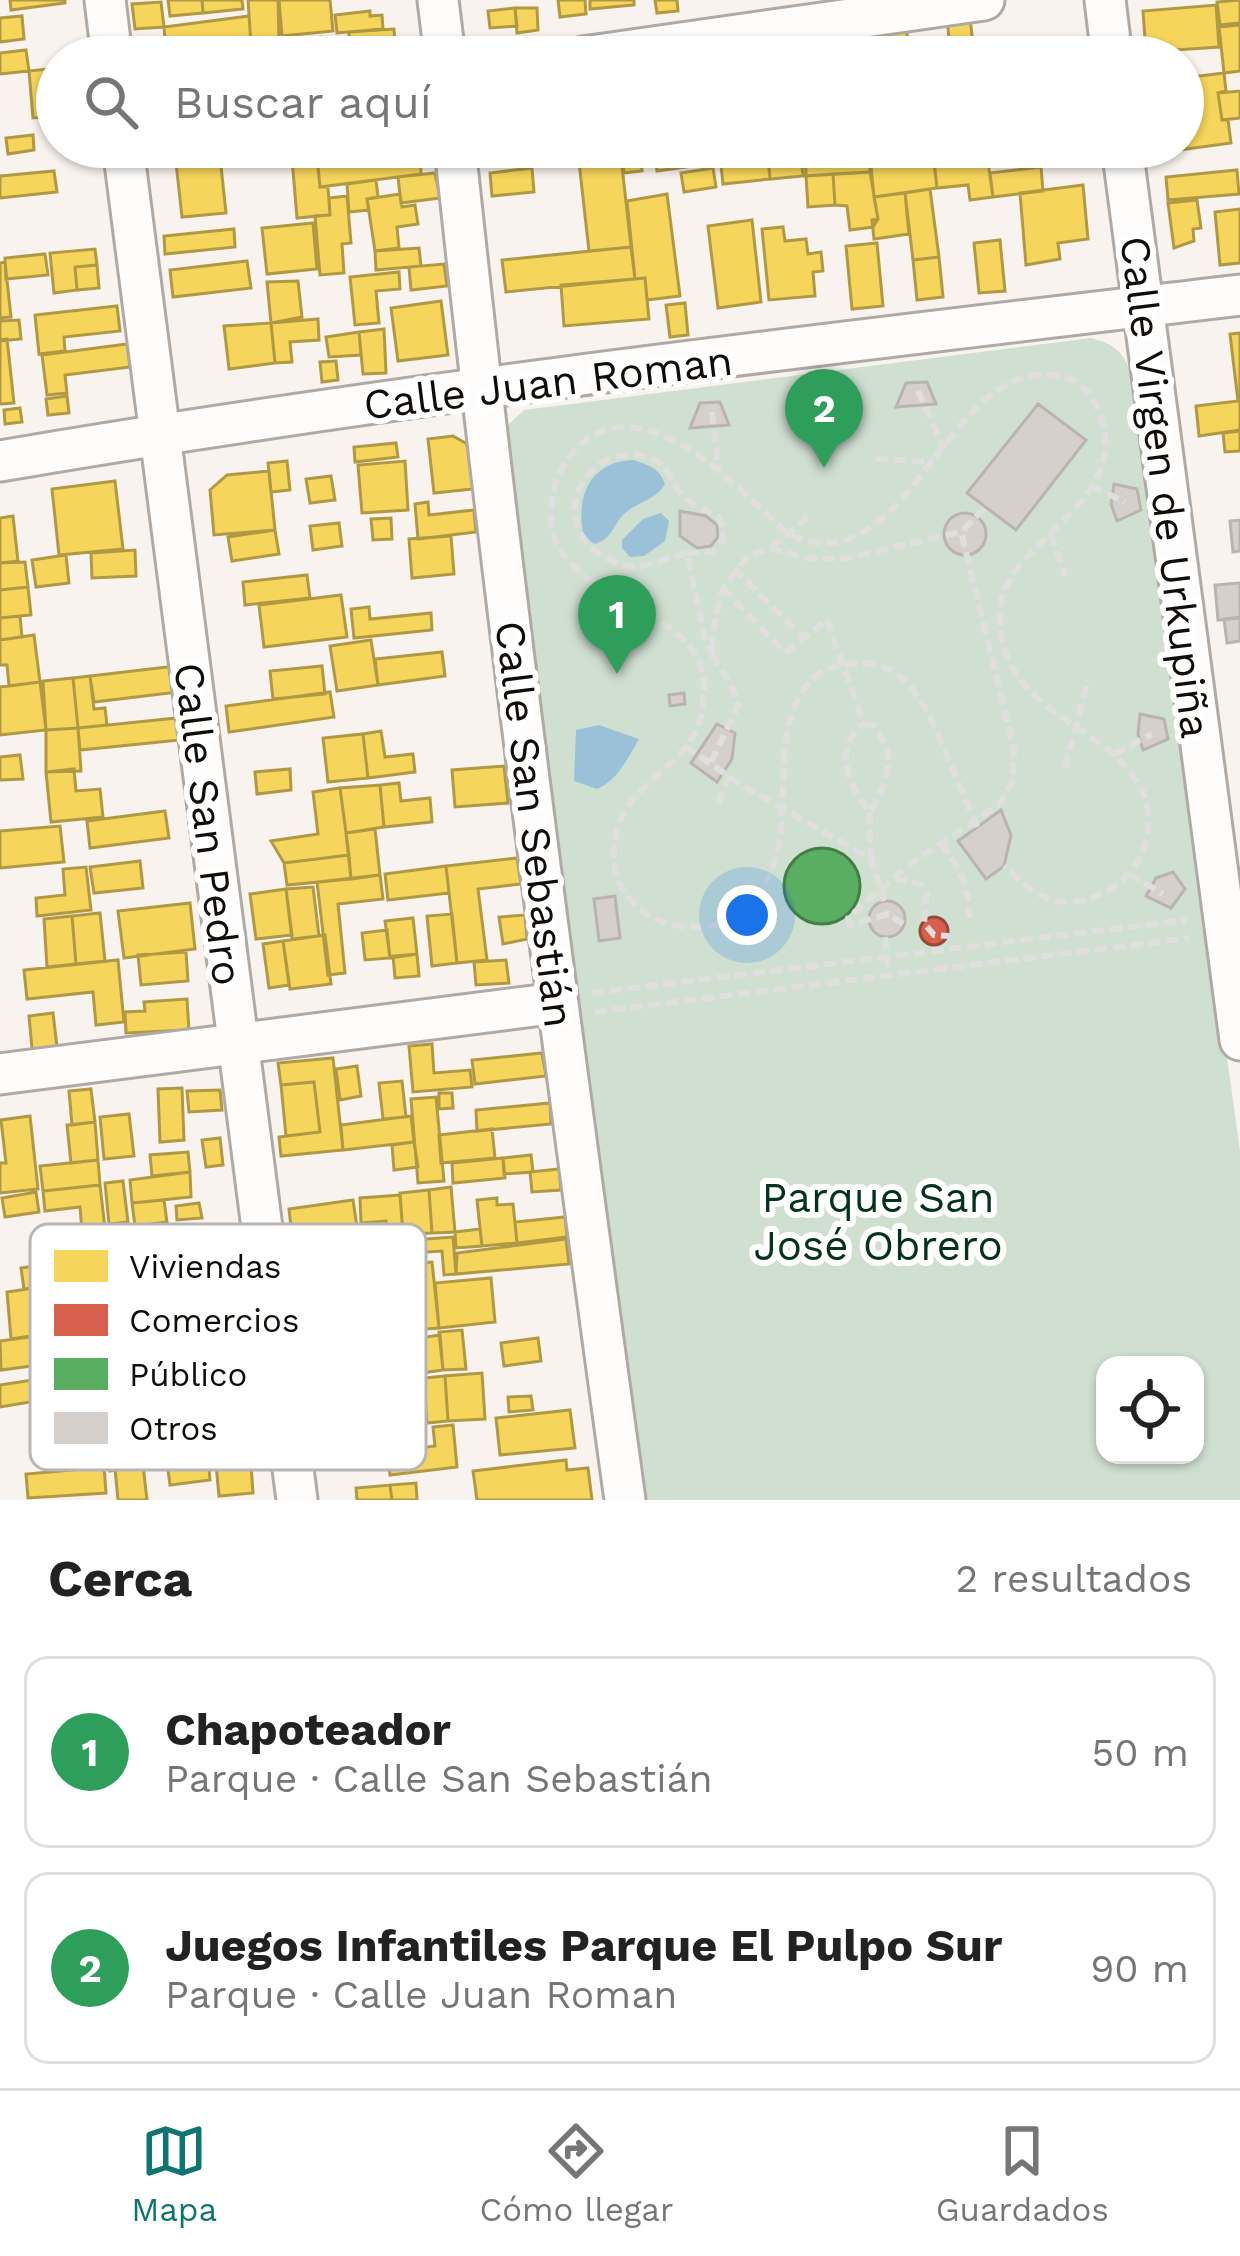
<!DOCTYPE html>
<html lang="es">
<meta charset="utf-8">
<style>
body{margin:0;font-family:"Work Sans",sans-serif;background:#f6f6f6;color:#222}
.controls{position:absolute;right:36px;bottom:36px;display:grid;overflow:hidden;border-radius:24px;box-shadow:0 3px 9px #0004}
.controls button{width:108px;height:108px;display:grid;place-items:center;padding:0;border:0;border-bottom:3px solid #e0e0e0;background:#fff;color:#222;font:60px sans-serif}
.you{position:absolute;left:747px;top:915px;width:42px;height:42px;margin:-30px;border:9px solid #fff;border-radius:50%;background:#1a73e8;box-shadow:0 0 0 18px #1a73e833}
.badge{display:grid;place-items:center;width:78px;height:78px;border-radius:50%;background:#0f766e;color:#fff;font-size:39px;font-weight:700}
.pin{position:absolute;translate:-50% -99px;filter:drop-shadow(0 3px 6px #0008)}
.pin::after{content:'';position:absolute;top:63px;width:42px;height:36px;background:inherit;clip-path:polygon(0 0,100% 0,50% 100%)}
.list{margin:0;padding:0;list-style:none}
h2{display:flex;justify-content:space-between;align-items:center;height:156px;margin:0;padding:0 48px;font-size:51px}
h2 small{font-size:39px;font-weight:400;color:#767676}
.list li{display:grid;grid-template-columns:78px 1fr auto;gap:36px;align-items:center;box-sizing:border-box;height:192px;margin:0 24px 24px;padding:0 24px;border:3px solid #e0e0e0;border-radius:24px}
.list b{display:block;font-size:45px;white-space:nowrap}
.list p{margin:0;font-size:39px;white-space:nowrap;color:#767676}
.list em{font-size:39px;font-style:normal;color:#767676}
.icon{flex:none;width:66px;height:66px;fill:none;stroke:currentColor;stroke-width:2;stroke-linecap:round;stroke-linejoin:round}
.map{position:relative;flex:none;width:1240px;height:1500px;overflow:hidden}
.search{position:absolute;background:#fff;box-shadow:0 3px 9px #0004;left:36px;right:36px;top:36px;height:132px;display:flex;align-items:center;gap:30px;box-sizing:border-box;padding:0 42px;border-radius:66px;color:#767676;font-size:45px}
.sheet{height:588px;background:#fff}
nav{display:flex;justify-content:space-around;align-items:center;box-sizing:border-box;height:168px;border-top:3px solid #e0e0e0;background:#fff;font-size:33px;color:#767676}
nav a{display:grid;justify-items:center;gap:6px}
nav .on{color:#0f766e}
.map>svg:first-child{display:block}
.green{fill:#cfe0d1;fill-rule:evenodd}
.water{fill:#9ac1d8}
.homes{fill:#f6d55c;stroke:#b19943;stroke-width:3}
.shops{fill:#d6604d;stroke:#9b4738;stroke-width:3}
.public{fill:#5aae61;stroke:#447d46;stroke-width:3}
.building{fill:#d5d0cc;stroke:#b9b4b0;stroke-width:3}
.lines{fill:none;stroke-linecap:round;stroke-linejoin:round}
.minor-casing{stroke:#afaaa6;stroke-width:45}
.path{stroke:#e1dfdd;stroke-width:6;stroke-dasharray:12 6;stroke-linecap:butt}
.minor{stroke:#fefdfc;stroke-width:39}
.path-bridge{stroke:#e1dfdd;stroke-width:6;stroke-dasharray:12 6;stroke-linecap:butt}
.labels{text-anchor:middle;stroke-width:12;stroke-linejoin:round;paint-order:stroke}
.street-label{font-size:42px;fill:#100c08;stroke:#fff}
.park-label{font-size:42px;fill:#03331c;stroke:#fff}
.key{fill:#fff;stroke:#b7b6b5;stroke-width:3}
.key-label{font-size:33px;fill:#100c08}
</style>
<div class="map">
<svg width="1240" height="1500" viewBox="0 0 1240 1500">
<rect width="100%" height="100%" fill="#f8f3ee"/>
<path class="green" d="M1091,338C1116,344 1125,354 1133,378L1240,1151V1500H642L505,434L509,424L524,410ZM1105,1365H1195V1455H1105Z"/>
<path class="water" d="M633,460C648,465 660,468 665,484C655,501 636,502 623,515C612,527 612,539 595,544L584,537C575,498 589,462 633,460Z
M661,513L669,521L665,541L644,556L630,557L622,548V540L643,519Z
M599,725L639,739C627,759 618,780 597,789L574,781L576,730Z"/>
<path class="homes" d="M10,0H65V3L11,10Z
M168,0H202L203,13L170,16Z
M202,0H242L243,9L203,13Z
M248,0H278L279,41L251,44Z
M279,0H330L333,31L282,36Z
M558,0H585L586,14L560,17Z
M590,0H634V5L590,9Z
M655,0H677L678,11L657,13Z
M1240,0V23L1220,25L1217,2Z
M161,2L164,27L135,29L132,4Z
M1216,5L1219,47L1146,52L1143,11Z
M515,8H537L538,30L517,33Z
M515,8L517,26L490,28L488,11Z
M370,11V16L382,15L383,29L337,33L335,15Z
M22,16L24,39L0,42V18Z
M249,16L251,44L166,54L164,27Z
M970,18L973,44L950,47L947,20Z
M906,23L909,54L852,57L849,30Z
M1240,25V71L1224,73L1219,27Z
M394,29L395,44L349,48V32Z
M321,37L323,56L286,57L284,40Z
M279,41L281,57H252L251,44Z
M973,44L974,57H951L950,47Z
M26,50L29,71L0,74V53Z
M57,68V87H52L56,116L33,118L29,71Z
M1224,73L1226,91L1218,93L1222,120H1228L1231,143L1157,153L1156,147H1183V78Z
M1240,91V118L1222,120L1218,93Z
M33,135L34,150L8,154L6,138Z
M195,147H219L226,213L182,217L175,154L196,153Z
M261,147H288L289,155L262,157Z
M288,147H336V151L289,155Z
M402,147H420L421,174L320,187L317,157Z
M620,147H639L642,171L624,173Z
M654,147H683L686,167L657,171Z
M719,147H767L770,179L723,184Z
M782,147H800L803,176L770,179L768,155L783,153Z
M805,147H869L870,172L806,176Z
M869,147H932L937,188L874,197Z
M932,147H987V155L934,161Z
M1006,147H1050L1051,153L1007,161Z
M987,155L993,197L970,200L968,185L937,188L934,161Z
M317,157L320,187H328L330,215L297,218L292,159Z
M621,157L631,247L589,251L579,162Z
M1041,167L1043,191L993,197L990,173Z
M532,168L534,192L492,196L490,173Z
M713,168L716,187L684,192L681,173Z
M1237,170L1239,194L1168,200L1166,177Z
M54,171L57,192L0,198V176Z
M870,172L878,219L873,227L850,230L847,206L835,205L833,174Z
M435,173L440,198L401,203L398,177Z
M833,174L835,205L808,207L806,176Z
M376,180L378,197L367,199L369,210L349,212L347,184Z
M1083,185L1088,239L1058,243L1060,259L1026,265L1020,193Z
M930,189L939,257L913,260L905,193Z
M905,193L909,234L874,239L872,220L878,219L874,197Z
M400,194L402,207L415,205L418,224L397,227L399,248L375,251L367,199Z
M667,194L680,296L647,300L645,278L635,279L627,201Z
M347,196L351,243L342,244L344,273L320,275L315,216L330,215L329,198Z
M1197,200L1201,228L1193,229L1194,241L1174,248L1168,203Z
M1240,209V263L1220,265L1215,212Z
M752,220L761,302L718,308L708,226Z
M313,223L317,269L267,274L262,228Z
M783,227L785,241L806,239L808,254L821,252L823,271L813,272L815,296L769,300L762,229Z
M234,229L235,247L165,254L164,236Z
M1000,240L1005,291L979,293L974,243Z
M877,243L883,306L852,309L846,246Z
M631,247L635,279L506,292L502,260Z
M419,248L421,266L376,270L375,251Z
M95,249L97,265L75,267L77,290L54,293L50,253Z
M45,254L48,275L6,279L5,258Z
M939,257L943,297L917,300L913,260Z
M247,261L251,288L173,297L170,270Z
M5,262L11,317L0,318V263Z
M444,264L447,286L411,290L409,267Z
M97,265L99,288L77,290L75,267Z
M399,272L400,289L376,291L379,323L355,325L350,277Z
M645,278L649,319L564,326L561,285Z
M298,281L302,317L271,323L267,282Z
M441,301L448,355L398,361L391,308Z
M685,303L688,335L670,337L666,305Z
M117,306L120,331L64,337L65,351L39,354L35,315Z
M318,319L319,340L290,342L292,362L275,363L271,323Z
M19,320L21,339L0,341V321Z
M271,323L275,363L229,369L224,326Z
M384,329L386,373L363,374L359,332Z
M359,332L361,355L329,357L326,337Z
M1240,333V430L1199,436L1196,406L1238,401L1230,334Z
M7,339L14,403L0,404V340Z
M127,344L130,367L65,375L67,393L47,395L42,355Z
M336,361L338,380L322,382L320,362Z
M67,396L69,413L48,415L46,399Z
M20,408L22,422L5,424L4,410Z
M1240,431V451L1225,452L1223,433Z
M453,436L467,444L473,489L434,493L428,439Z
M396,443L398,457L355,462L354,447Z
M287,461L290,490L271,492L268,463Z
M405,461L408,510L362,513L358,465Z
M269,471L275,530L214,535L210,490L227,475Z
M331,476L335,500L310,503L306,479Z
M115,481L123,549L59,555L52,489Z
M428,502L429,515L474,510L476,532L418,539L415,504Z
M13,516L18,561L0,563V518Z
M391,518L392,539L373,540L371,519Z
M339,523L342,546L313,550L310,526Z
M275,530L279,554L232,561L228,537Z
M451,536L454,574L412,578L409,539Z
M135,550L136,576L92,578L91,553Z
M66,555L69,583L36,587L32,560Z
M25,562L28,587L0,590V563Z
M307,575L310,598L245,605L243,582Z
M28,587L31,615L0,618V590Z
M341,595L347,637L264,647L259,605Z
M369,607L370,619L431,613L432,630L354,638L351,609Z
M20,616L22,637L0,640V618Z
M34,635L40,682L9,686L7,665H0V640Z
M371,640L378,685L337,691L330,646Z
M442,652L445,676L378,685L375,659Z
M176,666L178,692L94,702L90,676Z
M322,666L325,694L273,699L270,671Z
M90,676L94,709L105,708L107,725L78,728L73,678Z
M73,678L78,728L46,730L43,681Z
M40,682L46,730L0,735V687Z
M330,692L334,717L229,732L226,706Z
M177,718L180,740L80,750L78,728Z
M78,728L81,771L46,772V730Z
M381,731L385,757L413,754L415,772L368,778L363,734Z
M363,734L368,778L328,782L323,738Z
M20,755L23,779L0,780V757Z
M504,766L508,803L455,807L452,770Z
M74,769L76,791L100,789L103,817L51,822L46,772Z
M290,769L291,790L257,794L255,772Z
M399,783L401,801L430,798L432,822L384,827L380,785Z
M380,785L384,827L346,833L340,788Z
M340,788L349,855L284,863L271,841L318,834L313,792Z
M165,811L169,838L90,848L87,821Z
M60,826L64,862L0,868V831Z
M375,829L380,875L351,879L346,833Z
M349,855L351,879L287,885L284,863Z
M517,858L521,884L478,889L487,960L457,963L446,866Z
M140,861L143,888L94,893L90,867Z
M446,866L449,893L388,900L385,874Z
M86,867L91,910L37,916L36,898L65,895L63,869Z
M380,875L383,899L338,904L345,973L328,975L317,882Z
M313,887L319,936L292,939L286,889Z
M286,889L292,935L256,939L250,894Z
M190,903L195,949L124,958L118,911Z
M100,913L105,961L76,964L72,916Z
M452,914L457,963L432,966L427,916Z
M525,915L527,939L503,944L499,917Z
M72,916L76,964L47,967L44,919Z
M413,918L417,954L390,958L385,921Z
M387,930L390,958L365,960L362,933Z
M325,935L331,984L290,989L283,941Z
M283,941L289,985L269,988L263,944Z
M186,952L188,981L141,985L138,955Z
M417,954L419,976L395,978L393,956Z
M118,960L124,1022L96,1025L93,992L27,999L24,970Z
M506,960L509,983L476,985L474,962Z
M187,999L189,1030L126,1033L125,1012L145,1011L144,1002Z
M53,1013L57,1047L32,1049L29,1016Z
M432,1044L434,1073L470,1070L472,1087L413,1092L409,1046Z
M542,1053L546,1076L475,1084L472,1060Z
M333,1058L343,1150L281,1156L279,1137L320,1132L314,1082L281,1085L278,1063Z
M357,1066L361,1096L340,1100L336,1069Z
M402,1081L406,1117L383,1119L379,1083Z
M314,1082L320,1132L286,1136L281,1085Z
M182,1088L184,1140L160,1142L158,1089Z
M91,1089L95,1122L72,1125L69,1091Z
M220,1090L222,1110L189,1112L187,1091Z
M439,1093H452L453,1108L439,1109Z
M436,1097L444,1181L418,1183L411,1099Z
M550,1103L551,1124L477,1131L476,1110Z
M129,1114L134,1156L104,1159L100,1117Z
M30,1116L38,1189L0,1193V1163H6L1,1120Z
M411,1116L414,1142L343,1150L341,1125Z
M95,1122L98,1160L71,1163L67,1125Z
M492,1129L495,1158L441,1163L439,1135Z
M220,1138L223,1165L206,1167L202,1140Z
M414,1142L418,1167L394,1170L392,1145Z
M188,1152L190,1172L152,1176L150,1155Z
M531,1155L533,1172L504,1174L503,1158Z
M503,1158L505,1178L453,1183L452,1163Z
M98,1160L100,1185L43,1191L40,1166Z
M559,1169L561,1190L532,1192L530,1172Z
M190,1172L191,1197L132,1203L130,1180Z
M123,1181L128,1222L109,1224L105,1183Z
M100,1185L105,1228L82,1231L80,1207L45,1211L43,1191Z
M451,1187L455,1232L432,1233L429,1190Z
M429,1190L432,1233L403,1234L400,1193Z
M36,1192L39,1212L5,1217L2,1198Z
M400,1195L403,1234L388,1236L386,1221L361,1223L360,1198Z
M497,1198V1205L513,1204L517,1243L482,1246L477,1200Z
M164,1200L167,1222L135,1226L132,1203Z
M353,1200L357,1227L292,1236L289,1209Z
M199,1203L202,1218L177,1220L176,1206Z
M565,1217L567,1237L517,1243L515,1222Z
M480,1229L482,1246L456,1248L455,1232Z
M453,1237L456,1274L444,1275L442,1251L413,1253V1240Z
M566,1239L569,1264L456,1274L457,1253Z
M432,1262L439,1328L412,1330L405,1264Z
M48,1264L51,1286L24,1289L21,1268Z
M491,1278L495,1322L439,1328L435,1283Z
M41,1287L44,1334L11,1339L7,1292Z
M126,1324L133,1373L101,1377L99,1357L1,1370L0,1341Z
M462,1330L466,1369L443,1370L439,1332Z
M440,1335L443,1370L422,1373L419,1338Z
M538,1338L541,1361L504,1366L501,1343Z
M482,1373L485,1419L448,1421L445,1376Z
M445,1376L448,1421L427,1423L424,1378Z
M33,1380L36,1401L0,1407V1385Z
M531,1396L533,1410L509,1412L508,1397Z
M570,1410L575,1448L500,1455L496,1418Z
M142,1418L148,1465L110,1471L101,1425Z
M101,1425L106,1493L28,1498L26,1474L73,1470L70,1427Z
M453,1425L457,1467L390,1475L387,1452L435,1446L433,1427Z
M250,1451L253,1493L219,1496L215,1454Z
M208,1457L210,1480L170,1485L167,1462Z
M566,1460L567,1470L588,1468L592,1500H477L473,1471Z
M143,1465L147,1500H118L115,1469Z
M416,1483L417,1500H392L390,1485Z
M390,1485L392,1500H357L356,1488Z"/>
<path class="shops" d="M920 931a14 14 0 1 1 28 0a14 14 0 1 1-28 0Z"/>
<path class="public" d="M784 886a38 38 0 1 1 76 0a38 38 0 1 1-76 0Z"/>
<path class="building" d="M927,382L936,404L896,407L906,383Z
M720,402L729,425L690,428L700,403Z
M1038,404L1086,440L1016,530L967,493Z
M1114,484L1137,489L1141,510L1117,521L1111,504Z
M680,511L706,516L717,525L718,537L711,546L697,548L680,536Z
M944 534a21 21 0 1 1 42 0a21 21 0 1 1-42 0Z
M1240,520V551L1233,552L1230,521Z
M1240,583V618L1218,620L1215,585Z
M1240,617V641L1227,643L1224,619Z
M684,693L685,704L670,706L669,695Z
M1140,714L1164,719L1168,739L1143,750L1138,734Z
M717,724L735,733L732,759L717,782L691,763Z
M1001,810L1011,835L1004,866L986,879L958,841Z
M1173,872L1185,889L1171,908L1146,896L1156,878Z
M615,896L620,938L599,941L594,899Z
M869 919a18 18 0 1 1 36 0a18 18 0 1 1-36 0Z"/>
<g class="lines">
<defs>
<path id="minor" d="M105,0L112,57
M438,0L445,57
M1105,0L1112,57
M583,57L984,0
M123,147L297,1500
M455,147C503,599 563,1050 625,1500
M1122,147L1240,1040
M0,461C411,391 826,344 1240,295
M0,1074L557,1003"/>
</defs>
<use href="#minor" class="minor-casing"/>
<path class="path" d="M918,391L944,448
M712,412L718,468
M876,459L932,462
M1091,486L1125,502
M1051,534L1065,576
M771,548L811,514
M687,553L712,552C726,542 724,530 718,516C707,509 694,507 685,498C670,484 671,465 649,458C579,435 531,545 635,568L687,553L704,635L712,654
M734,569L804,638
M723,588L785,653L827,620
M864,724L873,725C898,755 889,781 870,812C849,785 831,749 864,724Z
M685,746L740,784L871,859L884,901
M1114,754L1152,734
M711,762L738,706L733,689L712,654L713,630L723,588L749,555L771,548L804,558L842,559L961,532
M1065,768L1088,680
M718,803L729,776
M870,812L871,859
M977,827C968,804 958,782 949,760C929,714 908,654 848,664C821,667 805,681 795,706C769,769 803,852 748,905C735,918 720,927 701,927C673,928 647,921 629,898C619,887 614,871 614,857C614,788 666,783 695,733C702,720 703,703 704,689C707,602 551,605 551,515C551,490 559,467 576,449C644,381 740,491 788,534C903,587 939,386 1036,375C1050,374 1068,375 1079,384C1092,394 1098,407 1102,422C1124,495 1033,532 1006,586C998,601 999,624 1002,640C1017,712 1101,726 1137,781C1171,835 1126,903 1065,902C1040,901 1022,882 1004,866
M941,843C959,868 970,886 969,918
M1129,874L1163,894
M895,878L922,885L927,894L924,923L934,935L949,936
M903,924L888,914L850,925L848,918L910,864L999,805L1013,781L1014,749L961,532L986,507
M885,937L889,975
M592,993L1186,920
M595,1012L1189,938"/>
<use href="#minor" class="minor"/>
<path class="path-bridge" d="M827,620L864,724"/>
</g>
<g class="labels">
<g class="street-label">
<text transform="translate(548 382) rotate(-7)" y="15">Calle Juan Roman</text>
<text transform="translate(1166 487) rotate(83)" y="15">Calle Virgen de Urkupiña</text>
<text transform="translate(209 824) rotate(83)" y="15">Calle San Pedro</text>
<text transform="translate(535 824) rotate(83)" y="15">Calle San Sebastián</text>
</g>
<g class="park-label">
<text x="878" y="1212">Parque San<tspan x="878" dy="48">José Obrero</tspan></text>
</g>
</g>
<rect x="30" y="1224" width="396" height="246" rx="18" class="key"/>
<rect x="54" y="1250" width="54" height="32" fill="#f6d55c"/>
<rect x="54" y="1304" width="54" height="32" fill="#d6604d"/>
<rect x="54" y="1358" width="54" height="32" fill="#5aae61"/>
<rect x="54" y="1412" width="54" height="32" fill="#d5d0cc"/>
<g class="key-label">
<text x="129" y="1278">Viviendas</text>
<text x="129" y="1332">Comercios</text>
<text x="129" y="1386">Público</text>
<text x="129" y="1440">Otros</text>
</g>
</svg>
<div class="controls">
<button><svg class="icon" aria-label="locate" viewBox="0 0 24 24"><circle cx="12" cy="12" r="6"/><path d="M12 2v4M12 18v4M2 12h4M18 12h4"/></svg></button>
</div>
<div class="you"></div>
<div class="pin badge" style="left:617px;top:674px;background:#2e9e5b">1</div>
<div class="pin badge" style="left:824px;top:468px;background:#2e9e5b">2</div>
<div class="search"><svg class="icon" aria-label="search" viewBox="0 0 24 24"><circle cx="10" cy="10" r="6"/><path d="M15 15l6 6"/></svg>Buscar aquí</div>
</div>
<section class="sheet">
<h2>Cerca<small>2 resultados</small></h2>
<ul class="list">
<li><span class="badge" style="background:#2e9e5b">1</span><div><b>Chapoteador</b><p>Parque · Calle San Sebastián</p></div><em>50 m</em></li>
<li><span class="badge" style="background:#2e9e5b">2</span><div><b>Juegos Infantiles Parque El Pulpo Sur</b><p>Parque · Calle Juan Roman</p></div><em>90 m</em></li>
</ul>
</section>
<nav>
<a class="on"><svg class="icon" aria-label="map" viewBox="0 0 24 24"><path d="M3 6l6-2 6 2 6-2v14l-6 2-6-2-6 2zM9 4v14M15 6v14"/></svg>Mapa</a>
<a><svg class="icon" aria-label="directions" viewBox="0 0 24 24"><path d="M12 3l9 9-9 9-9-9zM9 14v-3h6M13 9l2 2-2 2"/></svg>Cómo llegar</a>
<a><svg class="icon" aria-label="saved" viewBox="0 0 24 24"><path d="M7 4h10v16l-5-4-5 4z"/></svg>Guardados</a>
</nav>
